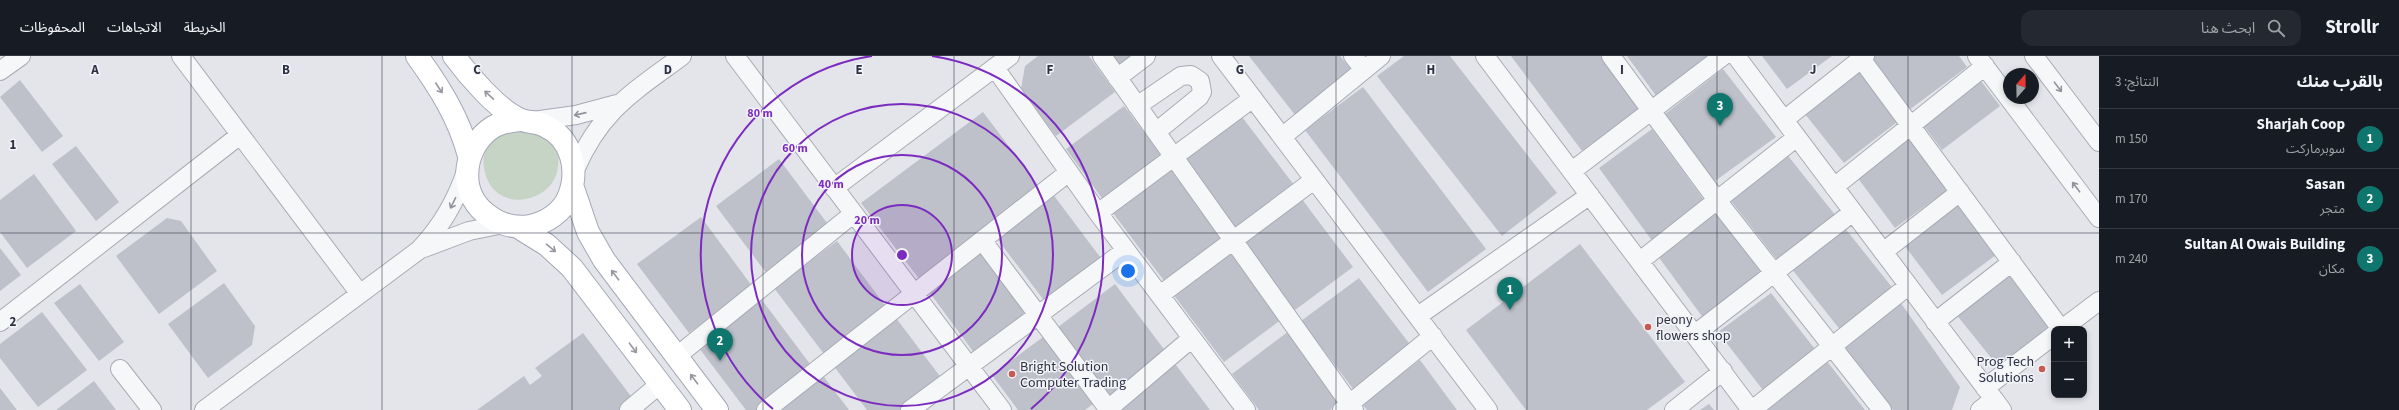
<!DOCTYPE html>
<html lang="ar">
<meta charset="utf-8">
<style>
body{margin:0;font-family:"Source Sans 3","Noto Sans Arabic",sans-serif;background:#242831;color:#f1f3f6;direction:rtl}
.controls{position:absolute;right:12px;bottom:12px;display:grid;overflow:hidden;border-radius:8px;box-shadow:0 2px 6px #0003}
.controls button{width:36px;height:36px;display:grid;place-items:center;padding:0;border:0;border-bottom:1px solid #363941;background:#171b24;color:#f1f3f6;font:20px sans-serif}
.compass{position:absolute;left:2003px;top:12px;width:36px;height:36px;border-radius:50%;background:#171b24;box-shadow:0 2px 6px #0003;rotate:20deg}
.you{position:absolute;left:1128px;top:215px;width:14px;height:14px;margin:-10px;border:3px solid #fff;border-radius:50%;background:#1a73e8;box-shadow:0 0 0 6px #1a73e833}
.badge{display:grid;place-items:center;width:26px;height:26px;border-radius:50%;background:#0f766e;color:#fff;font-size:13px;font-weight:700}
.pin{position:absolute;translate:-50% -33px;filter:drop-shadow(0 1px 2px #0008)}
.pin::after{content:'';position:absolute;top:21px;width:14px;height:12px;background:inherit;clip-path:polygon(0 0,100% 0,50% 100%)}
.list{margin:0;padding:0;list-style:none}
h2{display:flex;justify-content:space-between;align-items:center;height:52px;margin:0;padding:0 16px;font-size:17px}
h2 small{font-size:13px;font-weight:400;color:#9ea1a6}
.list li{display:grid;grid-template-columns:26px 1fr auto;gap:12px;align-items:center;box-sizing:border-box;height:60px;padding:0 16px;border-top:1px solid #363941}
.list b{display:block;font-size:15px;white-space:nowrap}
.list p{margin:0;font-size:13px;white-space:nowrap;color:#9ea1a6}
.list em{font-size:13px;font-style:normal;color:#9ea1a6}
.icon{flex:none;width:22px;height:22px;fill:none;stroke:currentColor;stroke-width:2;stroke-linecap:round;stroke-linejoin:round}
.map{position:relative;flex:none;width:2099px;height:354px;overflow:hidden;direction:ltr}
header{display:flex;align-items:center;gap:24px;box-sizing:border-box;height:56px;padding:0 20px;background:#171b24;border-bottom:1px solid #363941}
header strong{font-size:19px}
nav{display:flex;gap:22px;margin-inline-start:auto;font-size:14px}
.search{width:280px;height:36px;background:#242831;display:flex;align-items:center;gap:10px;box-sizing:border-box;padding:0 14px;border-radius:12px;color:#9ea1a6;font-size:15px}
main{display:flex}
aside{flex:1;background:#171b24}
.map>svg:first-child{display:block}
.green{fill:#c6d4c5}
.building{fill:#bec0ca}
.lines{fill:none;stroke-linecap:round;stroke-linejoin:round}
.minor-casing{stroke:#a9abb5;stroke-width:20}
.major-casing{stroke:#a4a7b6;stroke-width:24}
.minor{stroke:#f6f7f9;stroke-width:18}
.major{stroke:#fff;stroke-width:22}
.oneway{stroke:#91949e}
.oneway2{stroke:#9698a0}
.grid{fill:none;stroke:#2c3042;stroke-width:1;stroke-opacity:0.55}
.ring{fill:none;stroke:#7b2cbf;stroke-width:2}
.poi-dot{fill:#c65952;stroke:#f3f4f8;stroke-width:1.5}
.labels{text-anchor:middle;stroke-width:3;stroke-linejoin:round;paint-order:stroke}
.poi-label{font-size:14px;fill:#2c3042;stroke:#f3f4f8;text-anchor:start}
.grid-label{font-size:13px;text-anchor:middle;font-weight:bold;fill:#2c3042;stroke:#f3f4f8;stroke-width:3;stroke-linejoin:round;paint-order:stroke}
.centre{fill:#7b2cbf;stroke:#f3f4f8;stroke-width:2}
.ring-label{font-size:12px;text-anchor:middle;font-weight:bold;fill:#7b2cbf;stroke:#f3f4f8;stroke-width:3;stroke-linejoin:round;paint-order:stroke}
</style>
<header>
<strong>Strollr</strong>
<div class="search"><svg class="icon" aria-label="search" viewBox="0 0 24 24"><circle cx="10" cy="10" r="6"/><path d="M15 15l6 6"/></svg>ابحث هنا</div>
<nav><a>الخريطة</a><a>الاتجاهات</a><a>المحفوظات</a></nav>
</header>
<main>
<aside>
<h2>بالقرب منك<small>النتائج: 3</small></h2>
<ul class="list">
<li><span class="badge">1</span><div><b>Sharjah Coop</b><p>سوبرماركت</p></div><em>150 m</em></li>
<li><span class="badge">2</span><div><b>Sasan</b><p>متجر</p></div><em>170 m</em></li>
<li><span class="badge">3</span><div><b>Sultan Al Owais Building</b><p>مكان</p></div><em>240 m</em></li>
</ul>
</aside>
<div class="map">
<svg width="2099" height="354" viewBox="0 0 2099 354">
<rect width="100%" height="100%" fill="#e4e5eb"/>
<path class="green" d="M537,72C543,78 552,85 556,92C559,97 559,104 558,110C555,147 498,158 486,120C483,111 482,102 486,93C497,68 513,73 537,72Z"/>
<path class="building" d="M1038,0H1089L1115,36L1056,80L1021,33L1025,10Z
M1110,0H1137L1119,13Z
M1249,0H1340L1356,20L1299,64Z
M1404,0H1450L1557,137L1502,180L1377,20Z
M1511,0H1606L1643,50L1582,95Z
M1627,0H1712L1657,41Z
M1762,0H1832L1787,33Z
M1868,0H1959L1967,11L1909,54Z
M1858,9L1901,63L1844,107L1801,53Z
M1723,13L1776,81L1715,125L1665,58Z
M1978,21L2000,50L1942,94L1920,65Z
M20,24L63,80L42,96L0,41Z
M1363,31L1486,193L1428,236L1305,74Z
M1124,50L1163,101L1104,145L1066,93Z
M983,56L1041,133L920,224L861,147Z
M1242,61L1294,129L1236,173L1184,104Z
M1652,73L1706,147L1653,186L1599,112Z
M1910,76L1951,131L1895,172L1854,117Z
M76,90L119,146L96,165L52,108Z
M1785,96L1836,160L1778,205L1728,141Z
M779,103L830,171L767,218L716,150Z
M1171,114L1223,183L1165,226L1113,157Z
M34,118L76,175L27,212L0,176V144Z
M1052,137L1103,205L1046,247L995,180Z
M1958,141L2000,196L1942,239L1901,185Z
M1301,142L1353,211L1295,254L1243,185Z
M1714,152L1764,219L1704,263L1655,196Z
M701,161L752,230L689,277L637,208Z
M167,162L181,165L217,215L159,258L116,200Z
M1844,171L1895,235L1842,276L1791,212Z
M837,185L887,252L824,298L774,232Z
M1580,188L1685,326L1647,354H1526L1466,274Z
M0,192L21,219L0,235Z
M979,195L1027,260L975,298L927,233Z
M1230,195L1282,263L1224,306L1173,238Z
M2010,214L2055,271L2001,314L1955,257Z
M1359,222L1412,291L1354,334L1301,265Z
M224,227L255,270L252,289L208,322L168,268Z
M80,228L124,286L99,305L54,247Z
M1115,228L1166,296L1109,339L1058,271Z
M1771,237L1818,297L1766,338L1718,276Z
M1898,243L1960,331L1952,354H1893L1840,288Z
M762,244L813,312L757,354H746L699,292Z
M42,256L87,314L38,351L0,302V288Z
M896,262L942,323L901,354H867L833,309Z
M1289,275L1342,345L1330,354H1259L1232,318Z
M583,277L633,343L619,354H477L524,320L530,329L542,320L535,312Z
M1043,281L1093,348L1085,354H1018L992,319Z
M1420,304L1457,354H1367L1362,348Z
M1826,304L1865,354H1769L1767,351Z
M1173,305L1210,354H1120Z
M824,321L849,354H779Z
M94,325L116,354H56Z
M0,332L17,354H0Z
M1709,348L1714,354H1700Z"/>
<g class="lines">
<defs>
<path id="minor" d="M181,0L360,238
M735,0L1002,354
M1102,0L1354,354
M1221,0L1488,354
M1353,0L1364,14
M1485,0L1751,354
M1611,0L1716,143L1882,354
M1736,0L2002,354
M1859,0L2061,273
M1977,0L2099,162
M2034,0L2099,86
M995,12L1098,157L1246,354
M0,15L21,0
M1117,22L1146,0
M1137,50L1181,20L1191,19L1200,25L1202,36L1199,41L1156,76
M1784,64L1865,0
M533,65L576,59L617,48
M1282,81L1381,0
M575,114C601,54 632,37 682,0
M1572,115L1723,0
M1834,131L1985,10
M834,132L1010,0
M1098,157L1253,42
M982,184L1109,354
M424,192L469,175L503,168
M1883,196L1960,136
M1640,205L1797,81
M1160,239L1314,124
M1418,260L1590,139
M0,266L240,79
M1935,266L2012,206
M2062,273L2099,245
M1695,278L1853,156
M677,300L853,158
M120,313L152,354
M1985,332L2054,279
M204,354L419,194C442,170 457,144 467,112
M629,354L660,328
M766,354L1069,116
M910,354L1126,194
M1107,354L1192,282
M1342,354L1433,280
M1674,354L1723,315
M1752,354L1908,230
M1980,354L1994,343"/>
<path id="major" d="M417,0C440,32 459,62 469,100
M454,0C468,19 498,54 519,63C527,67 537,65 545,70C572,82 579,114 569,140C563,156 546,167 530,170C513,173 497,167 485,157C457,134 464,89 493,71C501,66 510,65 519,64
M573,132L588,176L604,204L717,354
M518,171L547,189L572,212L680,354"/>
</defs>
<use href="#minor" class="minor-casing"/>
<use href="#major" class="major-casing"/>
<use href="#minor" class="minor"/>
<use href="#major" class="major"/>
</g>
<defs><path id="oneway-shaft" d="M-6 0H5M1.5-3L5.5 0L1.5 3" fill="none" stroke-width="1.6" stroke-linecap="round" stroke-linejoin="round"/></defs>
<g class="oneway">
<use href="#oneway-shaft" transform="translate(2058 31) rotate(53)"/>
<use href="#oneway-shaft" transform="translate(580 58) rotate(167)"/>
<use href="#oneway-shaft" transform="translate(2076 131) rotate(-127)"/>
<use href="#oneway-shaft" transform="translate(453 147) rotate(116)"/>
</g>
<g class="oneway2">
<use href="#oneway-shaft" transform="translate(439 32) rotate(57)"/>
<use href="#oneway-shaft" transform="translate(489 39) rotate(-137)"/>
<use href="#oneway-shaft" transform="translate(551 192) rotate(39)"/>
<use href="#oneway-shaft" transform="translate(615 219) rotate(-127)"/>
<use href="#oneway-shaft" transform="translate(633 292) rotate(53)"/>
<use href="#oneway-shaft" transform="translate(694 323) rotate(-127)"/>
</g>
<path class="grid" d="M191,0V354M382,0V354M572,0V354M763,0V354M954,0V354M1145,0V354M1336,0V354M1527,0V354M1717,0V354M1908,0V354M0,177H2099"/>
<circle cx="902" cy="199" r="50" fill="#7b2cbf" fill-opacity=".12"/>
<g class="ring">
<circle cx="902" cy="199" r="50"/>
<circle cx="902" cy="199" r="100"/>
<circle cx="902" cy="199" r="151"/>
<path d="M773 353A201 201 0 0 1 872 0M932 0A201 201 0 0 1 1031 353"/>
</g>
<g class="poi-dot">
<circle cx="1648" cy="271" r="4"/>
<circle cx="2042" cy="313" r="4"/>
<circle cx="1012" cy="318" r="4"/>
</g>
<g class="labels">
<g class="poi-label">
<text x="1656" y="268">peony<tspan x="1656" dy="16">flowers shop</tspan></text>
<text x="2034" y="310" text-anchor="end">Prog Tech<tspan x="2034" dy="16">Solutions</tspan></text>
<text x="1020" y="315">Bright Solution<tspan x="1020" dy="16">Computer Trading</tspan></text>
</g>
</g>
<g class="grid-label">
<text x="95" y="18">A</text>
<text x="286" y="18">B</text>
<text x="477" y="18">C</text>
<text x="668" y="18">D</text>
<text x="859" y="18">E</text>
<text x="1050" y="18">F</text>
<text x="1240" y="18">G</text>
<text x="1431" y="18">H</text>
<text x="1622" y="18">I</text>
<text x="1813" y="18">J</text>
<text x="13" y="93">1</text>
<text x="13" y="270">2</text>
</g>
<circle cx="902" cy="199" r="6" class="centre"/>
<g class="ring-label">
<text x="760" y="61">80 m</text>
<text x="795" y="96">60 m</text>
<text x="831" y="132">40 m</text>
<text x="867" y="168">20 m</text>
</g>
</svg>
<div class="controls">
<button>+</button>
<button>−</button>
</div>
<svg class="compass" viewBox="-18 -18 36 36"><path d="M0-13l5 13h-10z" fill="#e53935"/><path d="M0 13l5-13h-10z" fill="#9ea1a6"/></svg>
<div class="you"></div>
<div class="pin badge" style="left:1510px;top:254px">1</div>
<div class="pin badge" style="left:720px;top:305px">2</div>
<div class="pin badge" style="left:1720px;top:70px">3</div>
</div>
</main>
